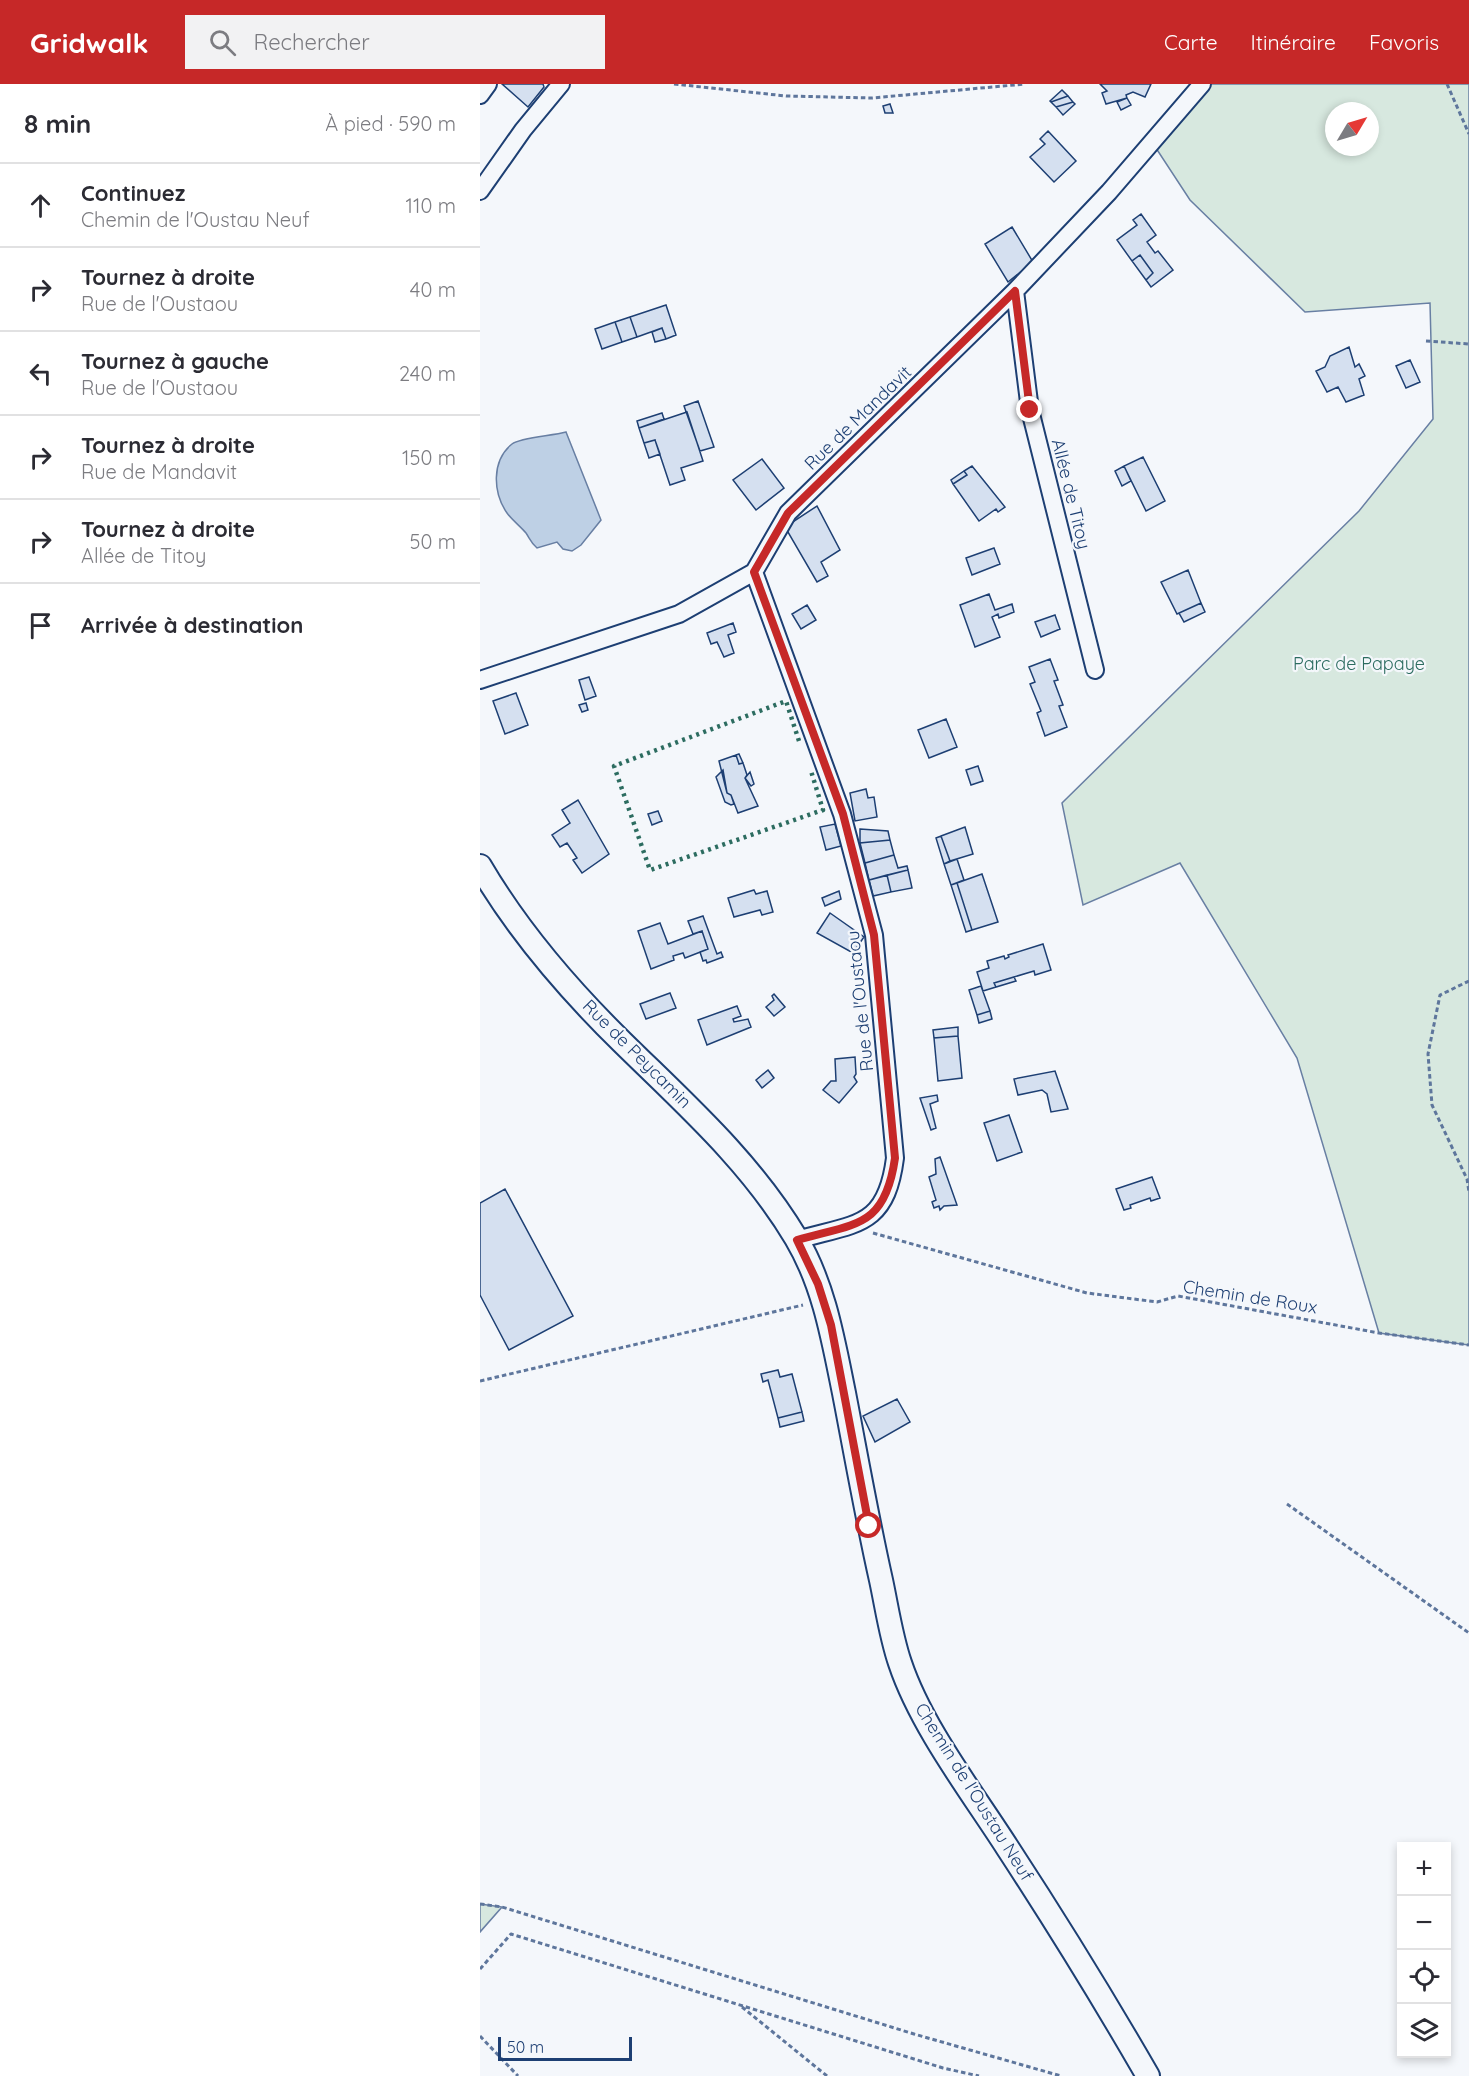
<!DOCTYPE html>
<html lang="fr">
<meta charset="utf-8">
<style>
body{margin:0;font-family:Quicksand,sans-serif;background:#f2f2f3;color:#2b2b33}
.controls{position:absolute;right:18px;bottom:18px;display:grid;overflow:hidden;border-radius:0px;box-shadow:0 3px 9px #0003}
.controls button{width:54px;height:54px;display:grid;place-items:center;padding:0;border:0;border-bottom:2px solid #e1e1e2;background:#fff;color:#2b2b33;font:30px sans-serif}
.compass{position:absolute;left:845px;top:18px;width:54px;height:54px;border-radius:50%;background:#fff;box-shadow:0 3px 9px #0003;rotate:52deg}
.scale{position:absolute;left:18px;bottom:15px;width:134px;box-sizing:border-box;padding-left:6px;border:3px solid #1d3f73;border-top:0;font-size:16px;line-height:21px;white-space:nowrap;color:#1d3f73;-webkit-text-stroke:4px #f4f7fb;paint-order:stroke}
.stop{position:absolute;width:18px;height:18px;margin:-14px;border:4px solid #c62828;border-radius:50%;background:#fff}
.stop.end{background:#c62828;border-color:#fff;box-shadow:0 2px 6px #0008}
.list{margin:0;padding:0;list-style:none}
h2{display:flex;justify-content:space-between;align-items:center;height:78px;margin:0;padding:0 24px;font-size:26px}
h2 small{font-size:20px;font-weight:400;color:#7c7c81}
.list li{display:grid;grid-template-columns:39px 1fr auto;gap:18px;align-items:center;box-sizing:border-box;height:84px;padding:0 24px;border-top:2px solid #e1e1e2}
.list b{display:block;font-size:22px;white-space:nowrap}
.list p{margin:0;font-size:20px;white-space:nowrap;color:#7c7c81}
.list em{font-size:20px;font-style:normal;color:#7c7c81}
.icon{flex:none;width:33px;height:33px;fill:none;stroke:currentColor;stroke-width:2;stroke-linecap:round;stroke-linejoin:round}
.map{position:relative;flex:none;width:989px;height:1992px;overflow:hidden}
header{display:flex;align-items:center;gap:36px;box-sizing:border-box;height:84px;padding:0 30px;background:#c62828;color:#fff}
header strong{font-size:28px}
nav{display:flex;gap:33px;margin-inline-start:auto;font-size:21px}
.search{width:420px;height:54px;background:#f2f2f3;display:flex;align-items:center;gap:15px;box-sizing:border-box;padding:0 21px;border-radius:0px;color:#7c7c81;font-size:22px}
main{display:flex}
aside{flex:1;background:#fff}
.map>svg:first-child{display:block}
.green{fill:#d7e8df;stroke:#687fa3;stroke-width:1.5;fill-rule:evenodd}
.water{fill:#bed0e5;stroke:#687fa3;stroke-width:1.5}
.building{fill:#d5e0f0;stroke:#1d3f73;stroke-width:1.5}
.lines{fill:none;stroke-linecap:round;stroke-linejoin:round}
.street-casing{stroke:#1d3f73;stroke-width:20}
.secondary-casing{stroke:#1d3f73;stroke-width:26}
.path{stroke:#5e769c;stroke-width:3;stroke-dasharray:4.5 3;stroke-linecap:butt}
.street{stroke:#f4f7fb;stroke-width:16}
.secondary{stroke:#f4f7fb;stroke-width:22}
.hedge{stroke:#2c6c60;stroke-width:4.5;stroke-dasharray:3 4.5;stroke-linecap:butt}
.route{stroke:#c62828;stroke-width:8}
.labels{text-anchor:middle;stroke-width:4.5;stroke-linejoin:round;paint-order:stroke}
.street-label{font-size:18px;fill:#1d3f73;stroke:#f4f7fb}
.park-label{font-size:18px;fill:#2c6c60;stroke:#f4f7fb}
</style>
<header>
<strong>Gridwalk</strong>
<div class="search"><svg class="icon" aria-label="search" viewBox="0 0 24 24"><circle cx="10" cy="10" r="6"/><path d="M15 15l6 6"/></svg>Rechercher</div>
<nav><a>Carte</a><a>Itinéraire</a><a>Favoris</a></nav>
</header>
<main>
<aside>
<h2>8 min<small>À pied · 590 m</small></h2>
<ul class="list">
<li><svg class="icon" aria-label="ahead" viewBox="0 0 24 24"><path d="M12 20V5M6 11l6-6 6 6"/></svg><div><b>Continuez</b><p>Chemin de l'Oustau Neuf</p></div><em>110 m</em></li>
<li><svg class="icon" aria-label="right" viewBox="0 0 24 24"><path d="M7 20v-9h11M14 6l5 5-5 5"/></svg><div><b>Tournez à droite</b><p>Rue de l'Oustaou</p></div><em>40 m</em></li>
<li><svg class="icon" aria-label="left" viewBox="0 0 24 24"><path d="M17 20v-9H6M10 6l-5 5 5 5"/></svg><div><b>Tournez à gauche</b><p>Rue de l'Oustaou</p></div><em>240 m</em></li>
<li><svg class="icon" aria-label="right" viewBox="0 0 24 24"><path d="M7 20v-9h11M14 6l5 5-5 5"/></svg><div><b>Tournez à droite</b><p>Rue de Mandavit</p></div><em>150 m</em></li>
<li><svg class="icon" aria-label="right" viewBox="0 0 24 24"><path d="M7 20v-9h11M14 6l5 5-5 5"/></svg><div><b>Tournez à droite</b><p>Allée de Titoy</p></div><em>50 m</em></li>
<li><svg class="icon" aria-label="arrive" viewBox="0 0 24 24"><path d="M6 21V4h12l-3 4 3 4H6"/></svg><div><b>Arrivée à destination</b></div></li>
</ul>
</aside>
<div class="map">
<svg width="989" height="1992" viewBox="0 0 989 1992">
<rect width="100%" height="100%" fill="#f4f7fb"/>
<path class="green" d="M722,0H989V1261L899,1249L817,974L700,779L603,821L582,719L879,427L953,335L950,219L825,228L710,116L672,58ZM854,27H890V63H854Z
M0,1820L22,1823L0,1848Z"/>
<path class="water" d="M86,348L121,436L101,461L92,467L83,465L77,458L57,464C51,459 50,455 46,449C40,442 32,436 27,429C13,409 11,377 32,360C41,353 72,352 86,348Z"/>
<path class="building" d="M22,0H63L64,3L48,23Z
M620,0H671L665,13L653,8L646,11L647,14L626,20L622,9L627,7Z
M582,6L588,12L571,18L570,17Z
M588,12L593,18L576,23L571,18Z
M647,14L651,21L641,26L637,18Z
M593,18L595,20L583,31L576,23Z
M410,20L413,29H405L403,22Z
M568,47L596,77L574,98L550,73L565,60L560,55Z
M661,130L676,151L667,158L675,169L678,167L693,186L671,203L666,196L673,189L660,171L652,177L637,156L657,141L653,136Z
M532,143L553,178L528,198L505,160Z
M660,171L673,189L666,196L652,177Z
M186,221L196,251L186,255L182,244L157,253L150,233Z
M150,233L157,253L142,258L135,238Z
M135,238L142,258L122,265L115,245Z
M182,244L186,255L175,258L172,248Z
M869,263L875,283L879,280L885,292L879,295L884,311L866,318L858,303L847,308L836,287L845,283L850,272Z
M930,276L940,298L926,304L916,282Z
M218,317L234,363L220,367L204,322Z
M207,328L223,377L201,384L205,396L190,401L175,356L164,359L159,344Z
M182,329L184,335L159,344L157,337Z
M175,356L180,370L169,374L164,359Z
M663,373L685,417L666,427L644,382Z
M282,375L304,404L276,426L253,396Z
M492,382L525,423L518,428L516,425L499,437L473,400L487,391L484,387Z
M644,382L651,397L642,402L635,387Z
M484,387L487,391L473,400L471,396Z
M337,422L360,466L341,478L348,492L337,498L305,443Z
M514,464L520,480L492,491L486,474Z
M708,486L721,519L697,530L681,498Z
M509,510L515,526L532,520L534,528L519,534L518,530L512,533L520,553L495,563L480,521Z
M721,519L725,528L704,538L699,529Z
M327,521L336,536L321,545L312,530Z
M575,531L580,545L561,553L555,538Z
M253,539L256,548L248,551L254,569L244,573L237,558L231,560L227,549Z
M570,575L578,596L574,597L583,621L579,622L587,643L565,652L557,629L561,627L550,600L555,598L549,583Z
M109,593L116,612L105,616L99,596Z
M36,609L48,641L25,650L13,617Z
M106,619L108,626L102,628L99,621Z
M466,635L477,663L449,674L438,646Z
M259,670L263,679L259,680L256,671Z
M256,671L259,680L263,679L267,691L265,694L278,722L258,729L251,711L247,709L239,677Z
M498,682L503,697L491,701L486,686Z
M243,686L247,709L251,711L254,720L251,721L245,718L236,693Z
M270,688L274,700L271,702L265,694Z
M386,705L388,714L394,713L397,733L375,737L370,709Z
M98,716L129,770L102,789L93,776L97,774L87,759L80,763L72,751L90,739L82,726Z
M178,727L182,737L172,741L168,730Z
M355,740L361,762L346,766L340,743Z
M485,743L493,770L470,777L461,752Z
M380,745L408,747L410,756L380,759Z
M461,752L470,777L464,780L456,754Z
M410,756L414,771L385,779L380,759Z
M414,771L418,784L427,782L428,786L389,796L385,779Z
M477,775L484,796L471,801L464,780Z
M428,786L432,804L411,808L407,791Z
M502,790L518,838L492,846L477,799Z
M407,791L411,808L393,812L389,796Z
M477,799L492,846L486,848L471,801Z
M274,806L276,810L287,807L293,828L282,831L280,826L254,833L248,814Z
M359,807L361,815L345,822L342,814Z
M350,829L384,853L373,869L337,849Z
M223,832L237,870L241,868L243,873L227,879L226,876L223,877L220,868L228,865L222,847L213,850L208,837Z
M180,839L188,860L222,847L228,865L205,874L203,869L193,872L194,876L171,885L158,847Z
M563,860L571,886L555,891L554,887L514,899L516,903L503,907L497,888L509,884L507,877L524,872L525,875L529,873L528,871Z
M534,893L536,897L516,903L514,899Z
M501,902L510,927L497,931L489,906Z
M190,909L196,924L166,935L160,920Z
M294,910L305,923L294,932L286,923L294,916L292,912Z
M257,922L261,932L253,935L254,938L268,935L271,943L227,961L218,936Z
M510,927L512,935L499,939L497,931Z
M478,943V952L454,954L453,946Z
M478,952L482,994L458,997L454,954Z
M375,973L376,990L374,993L377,998L359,1019L343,1006L351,997H356L355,975Z
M288,986L294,994L282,1004L276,996Z
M575,987L588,1025L571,1028L567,1010L562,1006L538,1011L534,995Z
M457,1011L458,1017L450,1020L456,1044L451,1046L440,1014Z
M529,1031L542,1068L517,1077L504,1039Z
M460,1073L477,1121L464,1122L460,1126L459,1122L454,1124L452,1118L456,1116L449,1093L456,1090L455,1075Z
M672,1093L680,1114L671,1117L670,1114L650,1121L651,1124L644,1126L636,1105Z
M25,1105L93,1232L29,1266L0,1211V1119Z
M298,1286L300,1293L312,1290L322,1328L298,1334L288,1296L283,1298L281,1290Z
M417,1315L430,1338L395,1358L383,1332Z
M322,1328L324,1337L300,1343L298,1334Z"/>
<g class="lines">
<defs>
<path id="street" d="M0,11L8,0
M0,107L43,46L81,0
M535,207L550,326L615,586
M274,488L362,730L394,851L415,1074C406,1144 376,1139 317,1156
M0,596L199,530L274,488L308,429L535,207L629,108L722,0"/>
<path id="secondary" d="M0,782C38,847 89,906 142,958C205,1020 270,1077 316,1154C344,1201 353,1255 364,1309C376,1371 387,1434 401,1496C407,1524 411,1553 420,1579C441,1642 491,1707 527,1763C576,1838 623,1914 668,1992"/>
</defs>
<use href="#street" class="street-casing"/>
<use href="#secondary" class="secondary-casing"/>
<path class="path" d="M194,0L306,12L392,14L545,0
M967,0L989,50
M946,257L989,260
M989,897L960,911L948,970L952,1021L987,1095L989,1108
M393,1149L607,1209L677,1218L698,1212L899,1249L989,1261
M0,1297L323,1221
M807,1420L989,1549
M0,1820L22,1823L434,1950L581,1992
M0,1885L31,1850L463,1984L499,1992
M262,1923L347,1992
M0,1952L38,1992"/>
<use href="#street" class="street"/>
<use href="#secondary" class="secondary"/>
<path class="hedge" d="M319,657L306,617L134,682L170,786L343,726L331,687"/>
</g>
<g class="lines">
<path class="route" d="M389,1442L351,1241L338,1200L317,1156C376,1139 405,1144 415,1074L394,851L363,730L274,488L308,429L535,207L550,326"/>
</g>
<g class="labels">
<g class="street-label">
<text transform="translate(378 334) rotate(-44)" y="6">Rue de Mandavit</text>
<text transform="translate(591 410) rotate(76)" y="6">Allée de Titoy</text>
<text transform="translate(380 917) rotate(-96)" y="6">Rue de l'Oustaou</text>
<text transform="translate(157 970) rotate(45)" y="6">Rue de Peycamin</text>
<text transform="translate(770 1213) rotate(9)" y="6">Chemin de Roux</text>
<text transform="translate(494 1708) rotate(58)" y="6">Chemin de l'Oustau Neuf</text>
</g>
<g class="park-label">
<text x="879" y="586">Parc de Papaye</text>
</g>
</g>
</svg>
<div class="controls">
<button>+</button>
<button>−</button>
<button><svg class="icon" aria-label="locate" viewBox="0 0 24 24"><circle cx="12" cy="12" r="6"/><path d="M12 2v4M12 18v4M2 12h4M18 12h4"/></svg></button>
<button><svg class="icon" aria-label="layers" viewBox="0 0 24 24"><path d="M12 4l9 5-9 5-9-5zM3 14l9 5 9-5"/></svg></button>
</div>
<svg class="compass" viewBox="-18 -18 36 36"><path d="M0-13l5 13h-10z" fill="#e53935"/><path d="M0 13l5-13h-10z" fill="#7c7c81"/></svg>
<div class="scale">50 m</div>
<div class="stop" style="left:389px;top:1442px"></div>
<div class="stop end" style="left:550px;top:326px"></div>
</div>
</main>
